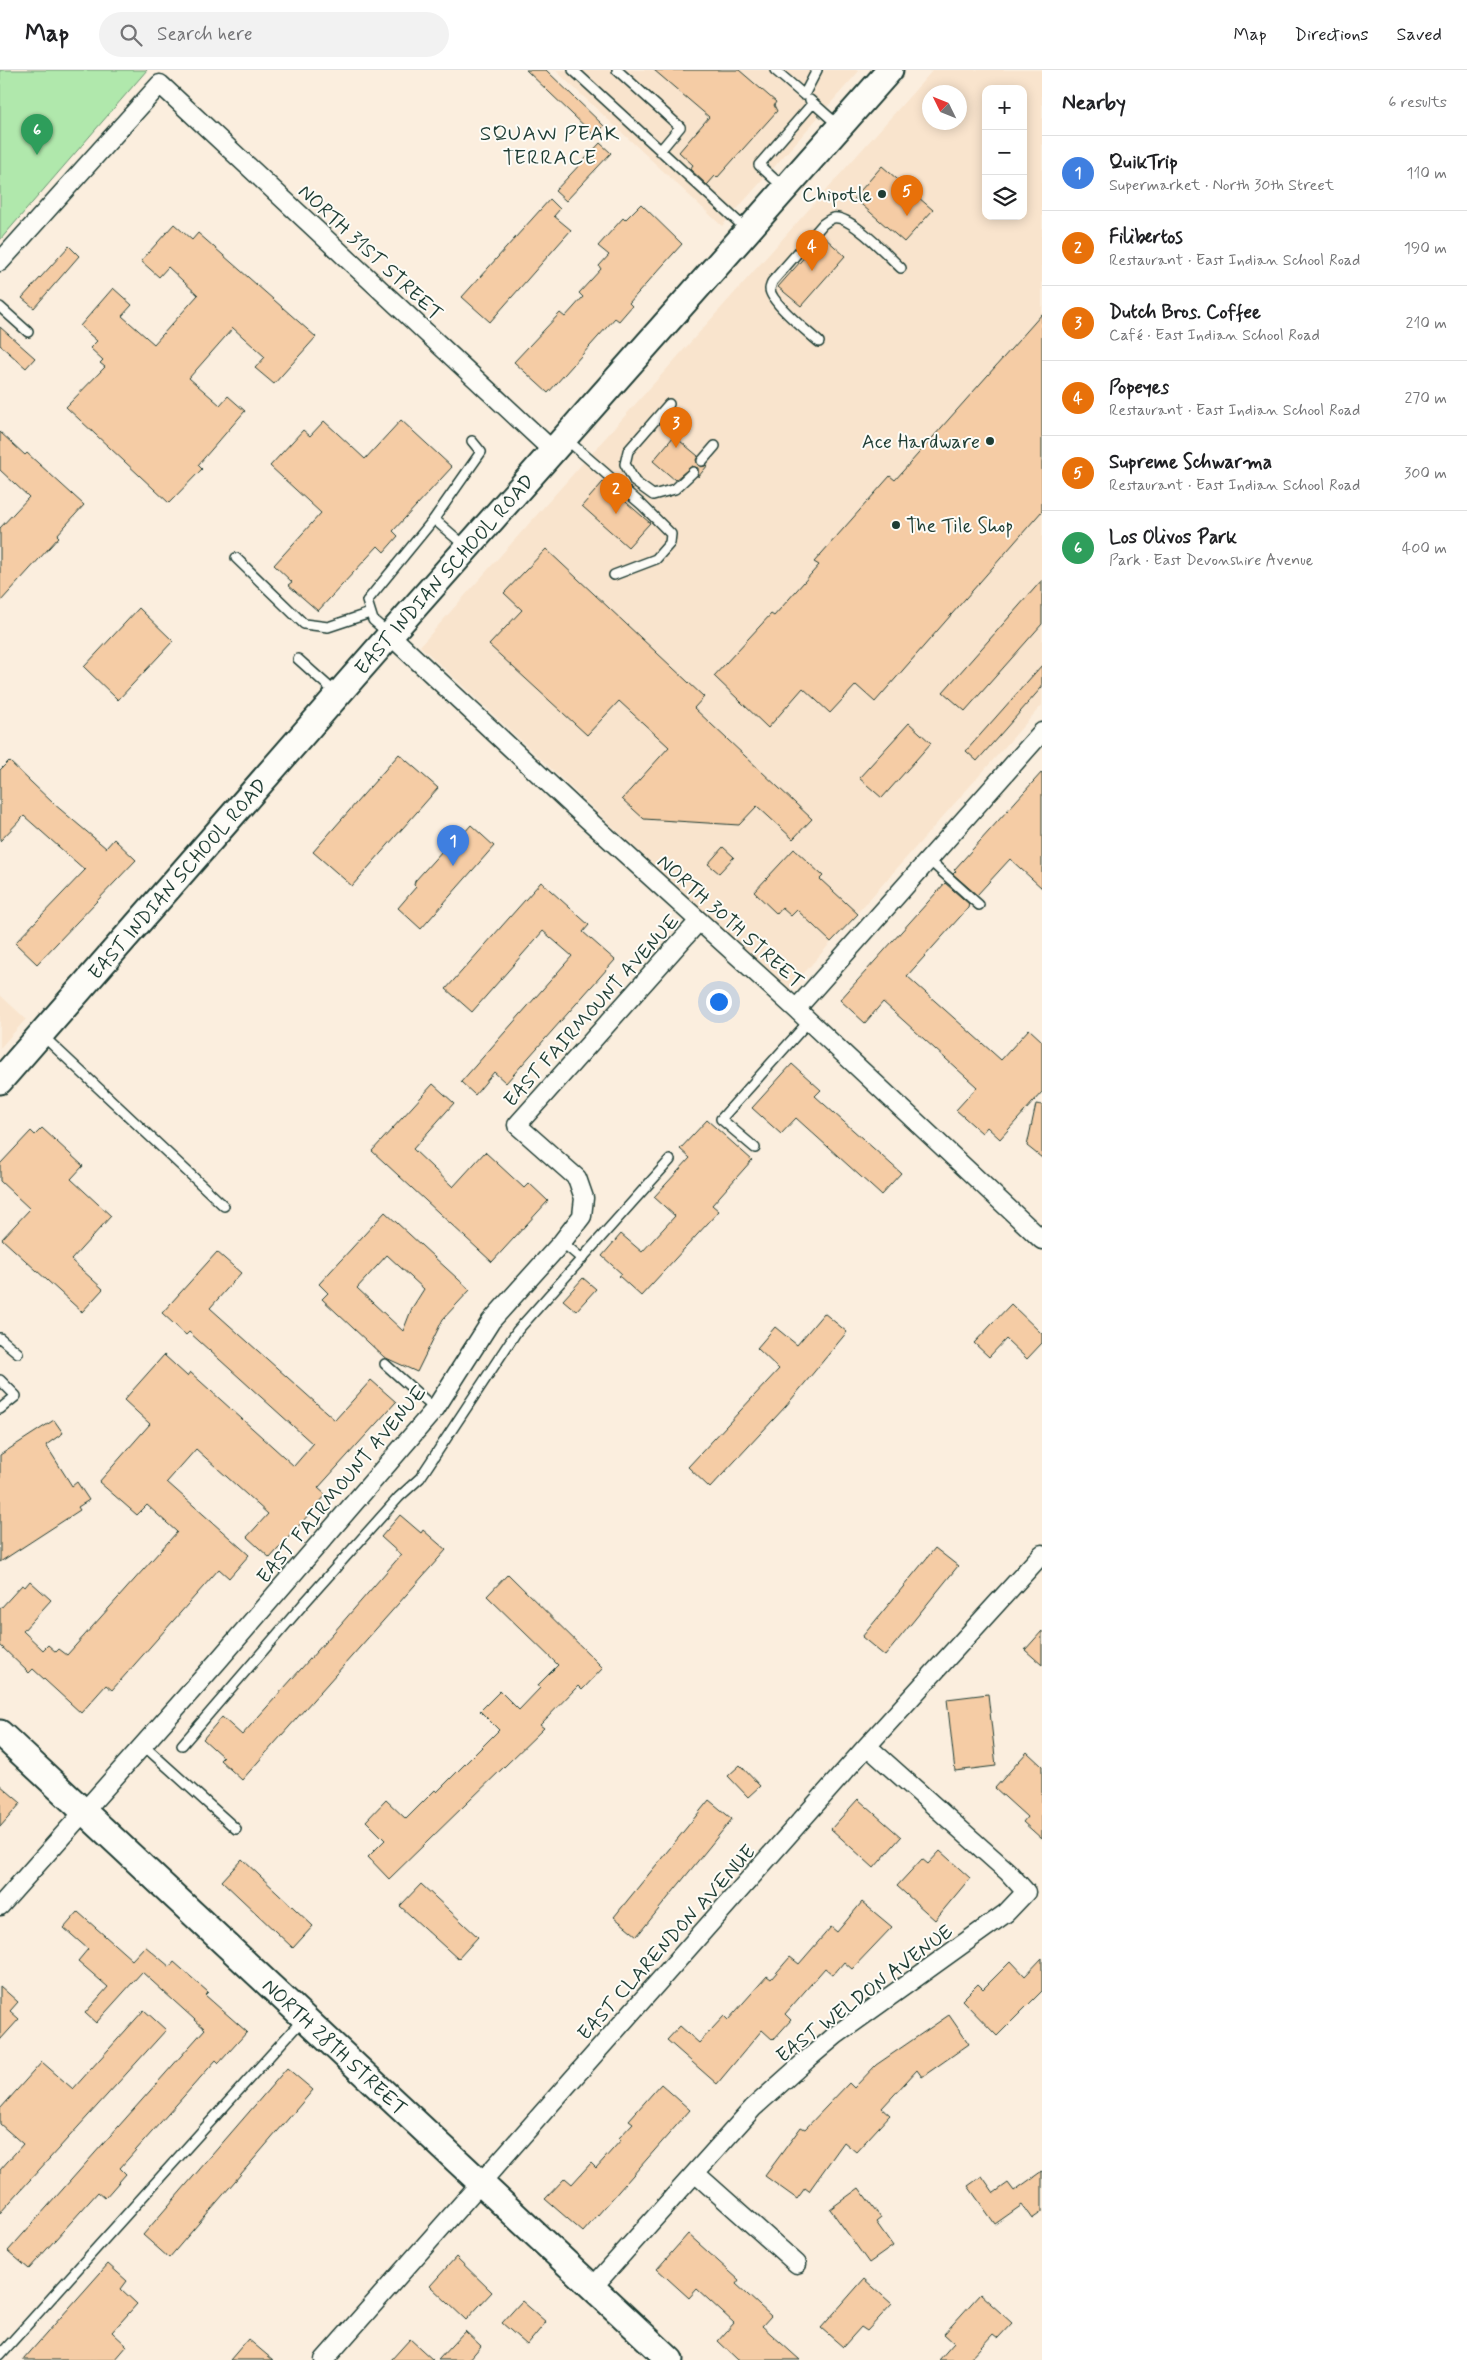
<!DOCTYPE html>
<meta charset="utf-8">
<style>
body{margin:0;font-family:Mynerve,sans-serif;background:#f2f2f2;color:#202124}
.controls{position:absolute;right:15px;top:15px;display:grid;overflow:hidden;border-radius:10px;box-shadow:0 2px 12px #0003}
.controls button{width:45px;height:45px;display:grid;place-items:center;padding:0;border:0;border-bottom:1px solid #e0e0e0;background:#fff;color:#202124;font:25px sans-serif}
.compass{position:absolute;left:922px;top:15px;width:45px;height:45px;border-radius:50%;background:#fff;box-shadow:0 2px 12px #0003;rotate:313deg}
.you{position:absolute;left:718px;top:931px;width:18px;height:18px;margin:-12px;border:4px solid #fff;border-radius:50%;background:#1a73e8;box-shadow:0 0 0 8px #1a73e833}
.badge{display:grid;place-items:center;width:32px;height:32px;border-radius:50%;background:#1f3d34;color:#fff;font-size:16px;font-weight:700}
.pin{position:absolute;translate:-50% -41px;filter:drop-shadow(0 1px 2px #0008)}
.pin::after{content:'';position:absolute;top:26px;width:18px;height:15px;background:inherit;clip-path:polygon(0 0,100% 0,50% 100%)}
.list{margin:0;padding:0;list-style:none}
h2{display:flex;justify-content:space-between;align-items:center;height:65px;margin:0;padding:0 20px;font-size:21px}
h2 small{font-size:16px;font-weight:400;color:#757577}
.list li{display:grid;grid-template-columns:32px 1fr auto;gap:15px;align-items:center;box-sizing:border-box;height:75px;padding:0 20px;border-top:1px solid #e0e0e0}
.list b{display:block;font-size:19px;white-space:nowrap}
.list p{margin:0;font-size:16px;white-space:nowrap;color:#757577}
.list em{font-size:16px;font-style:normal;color:#757577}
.icon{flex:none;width:28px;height:28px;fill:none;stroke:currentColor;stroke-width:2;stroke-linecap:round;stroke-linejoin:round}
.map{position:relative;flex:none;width:1042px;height:2290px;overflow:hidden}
header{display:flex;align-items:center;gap:30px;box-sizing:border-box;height:70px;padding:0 25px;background:#fff;border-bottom:1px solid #e0e0e0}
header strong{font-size:24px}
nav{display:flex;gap:28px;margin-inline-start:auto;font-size:18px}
.search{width:350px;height:45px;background:#f2f2f2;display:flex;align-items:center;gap:12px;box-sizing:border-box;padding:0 18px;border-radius:28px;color:#757577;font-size:19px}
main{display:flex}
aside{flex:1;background:#fff}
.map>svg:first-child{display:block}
.built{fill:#f9e4cd;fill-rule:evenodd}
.green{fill:#b0e8ac;stroke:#689270}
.building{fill:#f5cca5;stroke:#1f3d34;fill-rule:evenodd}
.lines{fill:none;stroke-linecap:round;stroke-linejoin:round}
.lane-casing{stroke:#1f3d34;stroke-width:12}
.street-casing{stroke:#1f3d34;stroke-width:21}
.secondary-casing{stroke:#1f3d34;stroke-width:29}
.lane{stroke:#fdfcf7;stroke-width:9}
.street{stroke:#fdfcf7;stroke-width:18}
.secondary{stroke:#fdfcf7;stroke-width:25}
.poi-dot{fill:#1f3d34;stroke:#fdfcf7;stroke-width:2}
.labels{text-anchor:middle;stroke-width:4;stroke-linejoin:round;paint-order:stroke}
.poi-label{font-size:20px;fill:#1f3d34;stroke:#fdfcf7;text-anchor:end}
.street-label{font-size:20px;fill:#1f3d34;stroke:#fdfcf7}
.neighbourhood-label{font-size:21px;letter-spacing:1px;fill:#1f3d34;stroke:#fdfcf7}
</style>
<header>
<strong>Map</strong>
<div class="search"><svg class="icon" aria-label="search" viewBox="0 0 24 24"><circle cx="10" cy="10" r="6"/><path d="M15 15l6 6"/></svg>Search here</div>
<nav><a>Map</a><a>Directions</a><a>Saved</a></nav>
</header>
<main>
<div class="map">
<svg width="1042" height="2290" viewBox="0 0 1042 2290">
<rect width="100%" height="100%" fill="#fbeede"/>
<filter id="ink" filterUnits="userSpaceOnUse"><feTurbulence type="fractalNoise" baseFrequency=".02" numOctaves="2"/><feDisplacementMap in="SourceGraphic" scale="10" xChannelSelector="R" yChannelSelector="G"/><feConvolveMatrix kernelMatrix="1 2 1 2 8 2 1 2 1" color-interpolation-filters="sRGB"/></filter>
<g filter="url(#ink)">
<path class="built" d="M555,0H860L722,156Z
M933,0H1042V635L788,921L420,576ZM986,19H1023V146H986ZM929,22H959V52H929Z
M0,925L26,949L0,978Z"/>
<path class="green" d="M0,0H147L0,170Z"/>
<path class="building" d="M526,0H546L604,56L595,66Z
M654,0H739L776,32L774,35L777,41L717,108L715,106L707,115L690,99L693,95L679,82L709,47Z
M600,73L611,83L566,131L555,121Z
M882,96L933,140L904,172L854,128Z
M550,129L560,139L554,146L571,160L490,252L462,227Z
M641,134L682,174L629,233L632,236L619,251L615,248L548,323L514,292L560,243L565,247L583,227L579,223L601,199L599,196L609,185L598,176L623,148L625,150Z
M174,154L192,170L198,163L316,267L274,314L255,298L265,287L233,258L189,308L220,335L228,326L245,341L198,395L202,399L169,433L66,337L105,297L100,293L103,290L90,278L97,271L80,256L113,218L132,235L122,246L154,274L198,225L168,197L159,207L141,191Z
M823,166L845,186L801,236L778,217Z
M69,176L79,186L34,238L22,228Z
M1042,244V441L875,632L856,615L830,643L803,618L768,658L714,606L771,544L774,546L819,495L814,492L890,406L895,410Z
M0,257L35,288L26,298L0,275Z
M401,350L452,397L393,461L398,466L384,482L378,476L318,541L288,515L292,512L274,495L321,443L270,396L303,360L310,366L324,351L365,389Z
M0,362L25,385L27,383L84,435L57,465L59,467L0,532V458L29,427L0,400Z
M674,366L698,386L696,390L698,395L701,397L708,395L698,407V398L692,396L675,410L653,391Z
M603,412L650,453L628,477L582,436Z
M546,479L704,627L694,638L812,749L793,769L757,736L739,755L644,749L622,729L669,677L619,631L587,665L489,575L522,540L504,523Z
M1042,510V554L965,641L943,622Z
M139,538L173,571L118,630L84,597Z
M1042,595V617L977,691L966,681Z
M909,653L931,673L882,728L859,708Z
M399,684L438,718L352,816L313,782Z
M9,691L54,734L106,778L114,769L136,790L37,894L15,873L85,800L24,746L0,771V700Z
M1042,702V818L1010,789L977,825L953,804L956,801L954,800Z
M471,755L494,776L421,859L398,838L416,817L414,815L415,811L443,780L446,778L449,780Z
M723,777L734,787L719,803L708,794Z
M794,779L823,806L820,809L858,844L831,872L797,840L791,846L782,838L777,844L754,822Z
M541,812L589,855L583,862L615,890L506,1013L494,1002L475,1025L461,1012L572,886L543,861L472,942L446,919Z
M945,813L969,834L968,838L907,906L1001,990L1029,959L1042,971V1022L1000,1069L987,1057L982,1063L956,1040L977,1017L883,932L865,953L840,930Z
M792,994L821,1020L815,1026L901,1103L881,1125L796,1048L781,1064L752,1038Z
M433,1014L454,1033L413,1079L453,1117L485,1082L524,1118L529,1113L548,1131L492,1192L372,1081Z
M1036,1034L1042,1035V1088L1027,1076Z
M707,1050L752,1090L712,1135L719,1141L641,1226L619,1206L622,1204L602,1186L621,1164L642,1182L675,1146L654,1127L690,1088L680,1079Z
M42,1058L83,1096L71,1109L111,1146L71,1190L103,1219L82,1242L2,1169L30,1139L0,1111V1094L31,1061L35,1065Z
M385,1142L470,1220L443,1249L417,1302L384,1287L322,1229L328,1223L319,1214ZM387,1185L424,1219L412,1238L403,1261L357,1218Z
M217,1182L241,1203L210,1238L335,1350L371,1310L396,1332L318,1418L326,1425L270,1488L247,1467L268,1444L196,1379L167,1412L249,1485L229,1508L219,1499L112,1620L106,1615L81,1643L33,1599L29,1603L0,1575V1539L22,1515L25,1517L30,1511L51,1530L23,1561L43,1580L48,1575L56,1582L59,1579L67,1585L177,1462L147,1435L137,1445L99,1412L150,1354L124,1330L164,1285L187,1306L190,1302L294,1396L313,1374L189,1262L186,1265L162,1243Z
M583,1208L596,1219L576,1241L563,1230Z
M1011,1234L1042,1264V1273L1027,1289L1006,1269L989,1287L974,1273Z
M824,1243L847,1262L786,1336L710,1418L688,1397L779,1299L757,1278L775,1257L797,1275Z
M54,1350L63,1363L46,1375L72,1416L77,1412L89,1430L78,1437L80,1440L0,1492V1385Z
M400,1445L421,1463L423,1460L446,1480L242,1710L220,1690L223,1687L203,1669L222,1647L242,1665L334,1562L401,1485L381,1467Z
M935,1478L958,1496L885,1586L862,1567Z
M508,1504L603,1598L582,1620L578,1616L540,1655L544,1658L389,1809L368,1787L385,1770L366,1751L386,1730L406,1749L435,1720L437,1722L499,1660L480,1641L500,1621L519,1640L540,1618L538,1615L558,1595L487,1526Z
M1042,1561V1595L1025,1580Z
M988,1624L996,1696L955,1701L947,1629Z
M1027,1682L1042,1696V1769L1023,1752L1027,1747L995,1718Z
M740,1695L760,1716L748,1727L728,1706Z
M0,1715L21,1733L0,1757Z
M858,1729L901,1767L874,1798L831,1759Z
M709,1730L732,1749L637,1866L614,1847Z
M940,1781L970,1808L935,1850L897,1816L922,1789L928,1794Z
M242,1789L313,1856L293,1878L222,1811Z
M421,1814L478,1867L458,1889L400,1836Z
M862,1832L892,1857L852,1899L844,1892L833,1905L825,1898L785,1944L791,1950L773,1970L762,1960L717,2014L667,1970L680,1956L699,1973L724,1946L728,1950L767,1906L771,1909L790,1887L799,1894L831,1857L837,1862Z
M78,1842L132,1890L145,1876L170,1897L174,1892L208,1922L205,1925L247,1962L219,1993L216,1990L120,2098L126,2104L105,2128L98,2122L29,2199L8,2181L205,1959L142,1902L96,1953L85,1943L108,1917L78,1891L88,1879L64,1858Z
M1042,1888V1921L997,1966L962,1930L978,1914L983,1919L1011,1891L1025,1906Z
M0,1916L18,1932L10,1941L19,1949L0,1970Z
M144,1940L166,1960L0,2143V2100L23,2074L0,2054V2039L42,1992L73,2019Z
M949,1945L969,1974L922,2007L917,2000L882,2038L890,2045L856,2082L844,2072L809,2121L805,2118L797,2129L765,2106L801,2057L805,2059L849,2013L854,2018L876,1995Z
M287,1998L313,2020L169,2188L143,2165Z
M661,2014L690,2040L583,2162L545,2129L565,2108L572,2114L591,2093L596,2098L621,2070L619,2068L633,2053L629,2050Z
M1042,2101V2142L1032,2149L1022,2135L995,2154L968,2116L982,2106L994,2123L1008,2113L1014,2121Z
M859,2118L881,2148L876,2152L893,2176L869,2193L830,2139Z
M688,2164L739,2210L736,2214L771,2246L762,2256L800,2290H738L718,2271L734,2253L697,2219L689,2228L657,2199Z
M456,2187L492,2222L466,2250L430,2216Z
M108,2194L127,2211L121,2219L137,2234L112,2262L127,2276L115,2290H23Z
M864,2209L892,2234L867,2261L861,2257L843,2277L821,2258Z
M980,2224L1012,2253L998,2268L993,2264L969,2290H939L954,2273L944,2264Z
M522,2231L546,2252L527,2275L502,2253Z
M465,2261L481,2276L469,2290H438Z
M248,2269L273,2290H230Z
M410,2269L433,2290H391Z"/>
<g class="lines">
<defs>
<path id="lane" d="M573,0L746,159
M617,0L680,57L660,81
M775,0L804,25L817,0
M810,30L838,55
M784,118L759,95L813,33
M0,237L28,262
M819,272C809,263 770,232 770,219C770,217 772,214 772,212L823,154C826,152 830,149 833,148C850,144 889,187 901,198
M669,334L628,381L625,394L635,412L653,425L675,419L693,402
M566,369L642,435L671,464L670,473L656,489L614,505
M702,391L715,376
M465,476L434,449L481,382L472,371
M236,488L304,554L328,557L370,543
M389,564L373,550L367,531L434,449
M298,589L337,624
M929,790L979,835
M42,965L224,1136
M755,1078L721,1049L809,951
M562,1172L582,1189
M0,1268L18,1283
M385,1294L435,1339
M0,1310L16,1326L0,1339
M143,1675L236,1759
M182,1675L306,1531L399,1427L420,1408L517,1261L670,1090
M0,2285L304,1948"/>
<path id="street" d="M0,192L160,14L553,381
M390,565L574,737L796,939L1042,1170
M796,939L1042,662
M0,1836L217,1592L435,1339L491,1251L562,1172L582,1146L584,1128L577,1108L517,1055L699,851
M695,2103L797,2194
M592,2218L753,2038L810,1987L836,1965L1006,1843L1026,1822L1008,1802L867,1676
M324,2290L867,1676L1042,1484"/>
<g id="secondary">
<path id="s1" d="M0,1011L390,565L890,0"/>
<path id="s2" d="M0,1663L670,2290"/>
</g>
</defs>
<use href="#lane" class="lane-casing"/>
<use href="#street" class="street-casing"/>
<use href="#secondary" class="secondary-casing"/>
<use href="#lane" class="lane"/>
<use href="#street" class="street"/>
<use href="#secondary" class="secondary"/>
</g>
</g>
<g class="poi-dot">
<circle cx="882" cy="124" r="5"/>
<circle cx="990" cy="371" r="5"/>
<circle cx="896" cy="455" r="5"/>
</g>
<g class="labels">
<g class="poi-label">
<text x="872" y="131">Chipotle</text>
<text x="980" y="378">Ace Hardware</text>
<text x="906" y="462" text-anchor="start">The Tile Shop</text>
</g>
<g class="street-label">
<text transform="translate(371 182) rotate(43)" y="7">NORTH 31ST STREET</text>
<text dy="7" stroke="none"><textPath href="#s1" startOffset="674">EAST INDIAN SCHOOL ROAD</textPath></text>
<text dy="7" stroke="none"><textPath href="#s1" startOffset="269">EAST INDIAN SCHOOL ROAD</textPath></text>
<text transform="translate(731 851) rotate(42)" y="7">NORTH 30TH STREET</text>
<text transform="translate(591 940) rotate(-48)" y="7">EAST FAIRMOUNT AVENUE</text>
<text transform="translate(341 1414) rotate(-50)" y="7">EAST FAIRMOUNT AVENUE</text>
<text transform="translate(666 1872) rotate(-48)" y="7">EAST CLARENDON AVENUE</text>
<text transform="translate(864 1923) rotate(-37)" y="7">EAST WELDON AVENUE</text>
<text dy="7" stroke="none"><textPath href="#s2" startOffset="459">NORTH 28TH STREET</textPath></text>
</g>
<g class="neighbourhood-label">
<text x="550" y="70">SQUAW PEAK<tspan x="550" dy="24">TERRACE</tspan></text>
</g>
</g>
</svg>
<div class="controls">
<button>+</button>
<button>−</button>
<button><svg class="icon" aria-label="layers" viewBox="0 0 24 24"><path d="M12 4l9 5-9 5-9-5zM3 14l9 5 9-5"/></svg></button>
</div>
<svg class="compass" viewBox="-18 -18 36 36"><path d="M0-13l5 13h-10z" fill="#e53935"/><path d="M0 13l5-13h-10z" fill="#757577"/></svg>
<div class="you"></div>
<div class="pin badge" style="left:453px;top:796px;background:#3f7fe0">1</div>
<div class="pin badge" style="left:616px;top:444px;background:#e8710a">2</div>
<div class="pin badge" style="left:676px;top:378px;background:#e8710a">3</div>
<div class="pin badge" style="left:812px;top:201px;background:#e8710a">4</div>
<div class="pin badge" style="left:907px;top:146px;background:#e8710a">5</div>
<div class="pin badge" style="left:37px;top:85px;background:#2e9e5b">6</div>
</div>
<aside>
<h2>Nearby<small>6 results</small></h2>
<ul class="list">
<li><span class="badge" style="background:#3f7fe0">1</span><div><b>QuikTrip</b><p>Supermarket · North 30th Street</p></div><em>110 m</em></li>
<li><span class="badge" style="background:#e8710a">2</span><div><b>Filibertos</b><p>Restaurant · East Indian School Road</p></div><em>190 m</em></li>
<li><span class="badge" style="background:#e8710a">3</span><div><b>Dutch Bros. Coffee</b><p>Café · East Indian School Road</p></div><em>210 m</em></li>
<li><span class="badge" style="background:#e8710a">4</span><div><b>Popeyes</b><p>Restaurant · East Indian School Road</p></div><em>270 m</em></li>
<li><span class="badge" style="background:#e8710a">5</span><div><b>Supreme Schwarma</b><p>Restaurant · East Indian School Road</p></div><em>300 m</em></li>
<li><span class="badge" style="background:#2e9e5b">6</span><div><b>Los Olivos Park</b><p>Park · East Devonshire Avenue</p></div><em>400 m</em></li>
</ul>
</aside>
</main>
